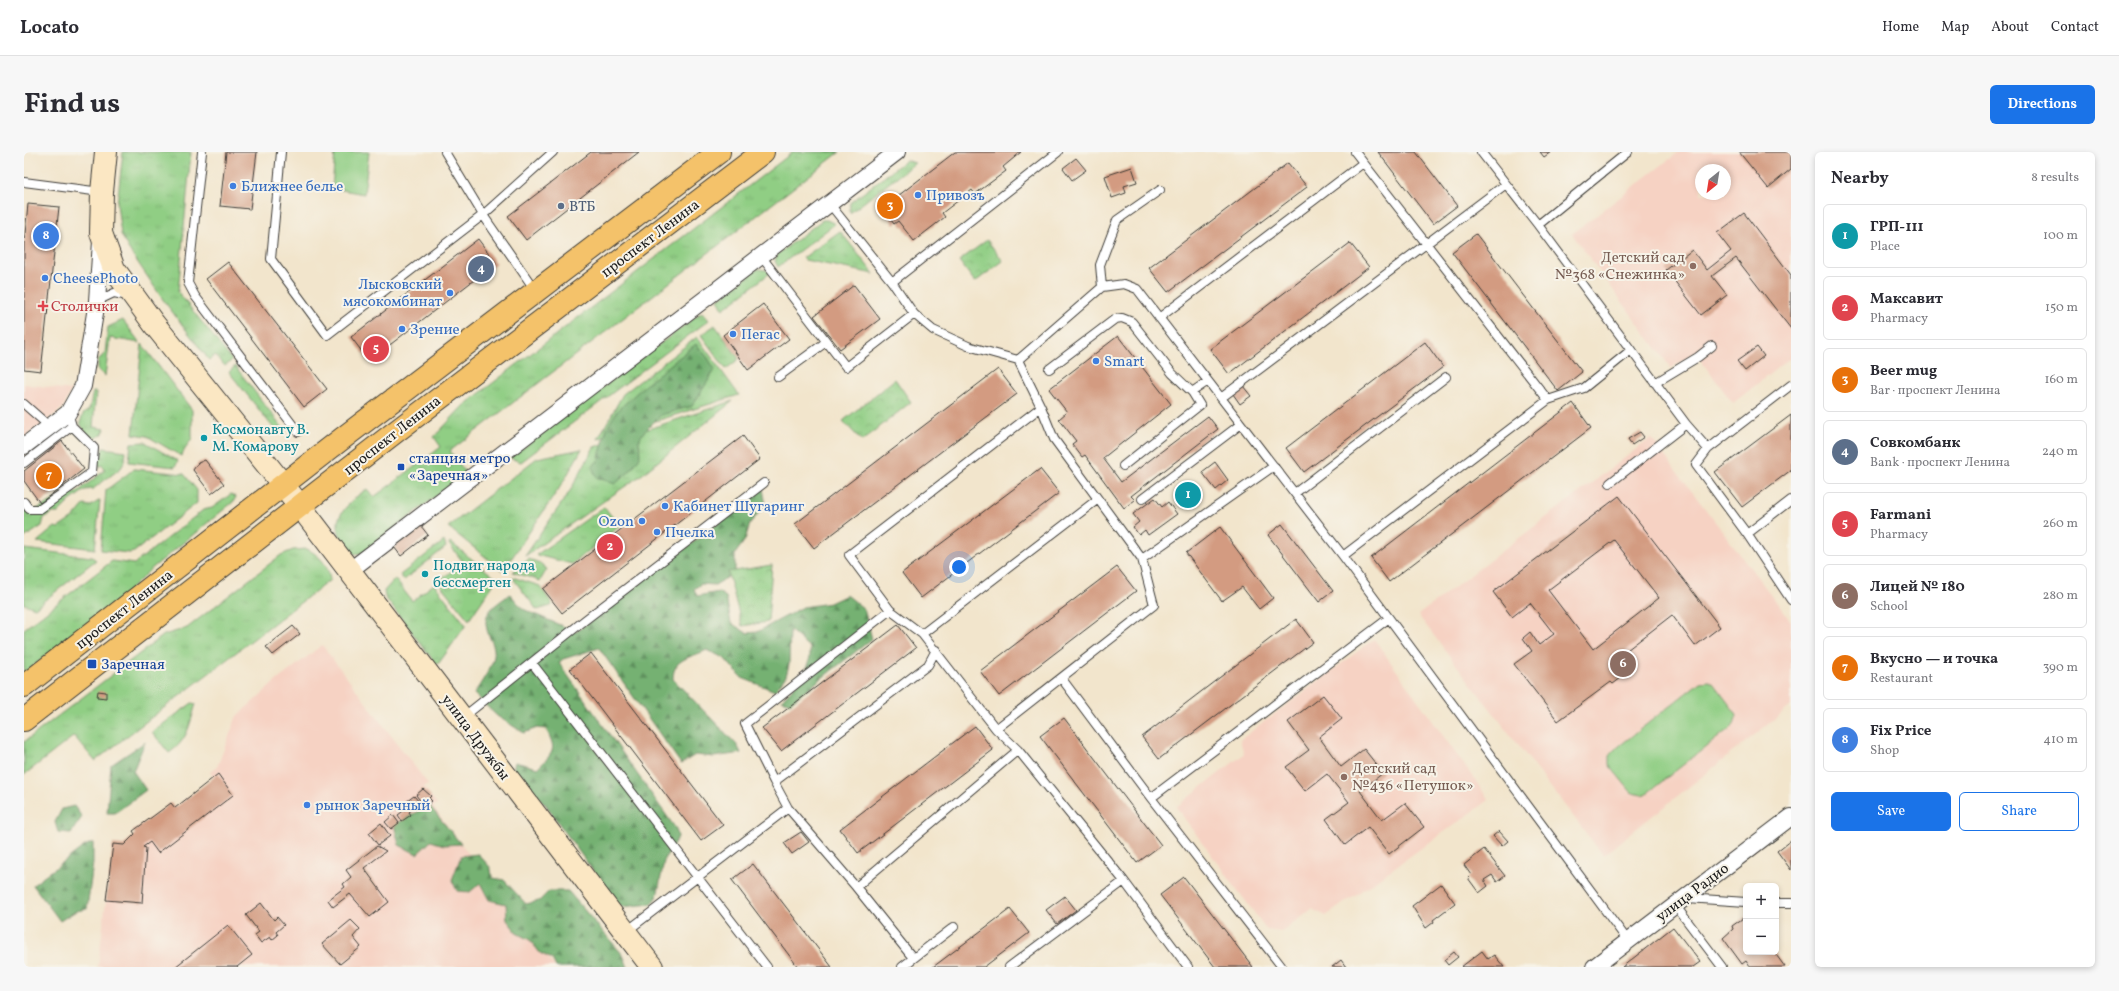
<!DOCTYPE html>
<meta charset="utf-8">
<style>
body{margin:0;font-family:Vollkorn,serif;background:#f7f7f7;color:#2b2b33}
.controls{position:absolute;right:12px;bottom:12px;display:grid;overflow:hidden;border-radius:6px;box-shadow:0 2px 6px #0003}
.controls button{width:36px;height:36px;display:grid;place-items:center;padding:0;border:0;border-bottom:1px solid #e1e1e2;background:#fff;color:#2b2b33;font:20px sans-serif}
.compass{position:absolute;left:1671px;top:12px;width:36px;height:36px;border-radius:50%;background:#fff;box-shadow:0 2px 6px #0003;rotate:210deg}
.you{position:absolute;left:935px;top:415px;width:14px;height:14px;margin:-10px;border:3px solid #fff;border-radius:50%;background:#1a73e8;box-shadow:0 0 0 6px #1a73e833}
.badge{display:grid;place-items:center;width:26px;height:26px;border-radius:50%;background:#1a73e8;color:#fff;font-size:13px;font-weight:700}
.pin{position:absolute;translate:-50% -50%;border:2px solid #fff;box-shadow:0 1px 4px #0006}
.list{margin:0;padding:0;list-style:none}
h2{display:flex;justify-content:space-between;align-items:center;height:52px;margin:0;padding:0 16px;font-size:17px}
h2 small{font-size:13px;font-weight:400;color:#7c7c81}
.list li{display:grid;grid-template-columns:26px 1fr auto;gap:12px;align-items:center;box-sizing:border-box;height:64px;margin:0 8px 8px;padding:0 8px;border:1px solid #e1e1e2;border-radius:6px}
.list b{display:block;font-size:15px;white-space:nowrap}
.list p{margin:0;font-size:13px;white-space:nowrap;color:#7c7c81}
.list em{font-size:13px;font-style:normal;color:#7c7c81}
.actions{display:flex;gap:8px;padding:12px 16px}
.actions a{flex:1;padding:9px 0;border:1px solid #1a73e8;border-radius:6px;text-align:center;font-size:14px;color:#1a73e8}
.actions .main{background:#1a73e8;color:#fff}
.map{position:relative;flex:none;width:1767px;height:815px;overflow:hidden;border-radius:6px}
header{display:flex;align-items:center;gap:24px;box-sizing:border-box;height:56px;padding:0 20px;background:#fff;border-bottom:1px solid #e1e1e2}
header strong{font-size:19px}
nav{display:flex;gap:22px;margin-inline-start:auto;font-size:14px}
.intro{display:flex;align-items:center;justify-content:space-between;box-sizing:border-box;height:96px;padding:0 24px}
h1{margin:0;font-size:28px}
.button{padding:10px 18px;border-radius:6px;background:#1a73e8;color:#fff;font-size:14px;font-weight:700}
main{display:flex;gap:24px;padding:0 24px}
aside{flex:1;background:#fff;border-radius:6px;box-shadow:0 2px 6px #0003}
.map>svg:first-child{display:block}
.built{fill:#f6d2c3;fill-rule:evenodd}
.grass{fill:url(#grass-tufts);stroke:#567550}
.forest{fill:url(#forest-firs);stroke:#486647}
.park{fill:url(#park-crowns);stroke:#567550}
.garden{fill:#90ce84;stroke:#567550}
.building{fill:#d39b81;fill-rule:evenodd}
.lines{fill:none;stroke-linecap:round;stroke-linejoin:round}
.lane-casing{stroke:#3c3a36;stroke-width:10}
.street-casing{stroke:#3c3a36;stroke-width:18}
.secondary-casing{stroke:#3c3a36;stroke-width:24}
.primary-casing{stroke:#3c3a36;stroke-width:24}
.lane{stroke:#fff;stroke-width:8}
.street{stroke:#fff;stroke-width:16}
.secondary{stroke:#fbe7c3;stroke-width:22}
.primary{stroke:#f4c26a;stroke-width:22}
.shop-dot{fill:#3f7fe0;stroke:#f7f3e8;stroke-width:1.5}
.service-dot{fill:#5c6f8a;stroke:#f7f3e8;stroke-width:1.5}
.education-dot{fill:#8d6e63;stroke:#f7f3e8;stroke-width:1.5}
.health-dot{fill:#e0444e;stroke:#f7f3e8;stroke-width:1.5}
.culture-dot{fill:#0f9aa8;stroke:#f7f3e8;stroke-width:1.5}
.transit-dot{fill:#1a4fb4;stroke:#f7f3e8;stroke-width:1.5}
.labels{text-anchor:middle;stroke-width:4;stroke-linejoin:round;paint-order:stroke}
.shop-label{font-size:15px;fill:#366cbe;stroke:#f7f3e8;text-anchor:start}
.service-label{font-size:15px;fill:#4e5e75;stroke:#f7f3e8;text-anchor:start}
.street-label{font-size:15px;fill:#1c1c1c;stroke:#f7f3e8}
.education-label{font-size:15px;fill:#785e54;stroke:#f7f3e8;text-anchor:end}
.health-label{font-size:15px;fill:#be3a42;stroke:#f7f3e8;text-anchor:start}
.culture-label{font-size:15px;fill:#0d838f;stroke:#f7f3e8;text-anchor:start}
.transit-label{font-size:15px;fill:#164399;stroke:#f7f3e8;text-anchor:start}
</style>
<header>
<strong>Locato</strong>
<nav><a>Home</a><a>Map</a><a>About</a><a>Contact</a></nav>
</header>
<div class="intro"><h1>Find us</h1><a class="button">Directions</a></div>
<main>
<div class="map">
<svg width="1767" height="815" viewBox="0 0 1767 815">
<defs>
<pattern id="grass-tufts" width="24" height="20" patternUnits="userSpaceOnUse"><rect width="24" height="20" fill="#90ce84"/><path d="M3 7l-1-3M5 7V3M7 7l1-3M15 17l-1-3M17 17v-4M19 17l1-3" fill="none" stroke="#7cb071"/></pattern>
<pattern id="forest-firs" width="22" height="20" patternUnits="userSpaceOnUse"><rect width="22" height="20" fill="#74b172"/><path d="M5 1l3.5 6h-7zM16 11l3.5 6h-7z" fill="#5e8f5d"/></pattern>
<pattern id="park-crowns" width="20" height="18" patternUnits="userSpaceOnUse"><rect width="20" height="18" fill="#90ce84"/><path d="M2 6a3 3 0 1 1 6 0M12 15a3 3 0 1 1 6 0" fill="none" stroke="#7cb071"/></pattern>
</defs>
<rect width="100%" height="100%" fill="#f7f3e8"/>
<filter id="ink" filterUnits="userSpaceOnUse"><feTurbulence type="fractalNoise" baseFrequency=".025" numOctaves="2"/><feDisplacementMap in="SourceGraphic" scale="8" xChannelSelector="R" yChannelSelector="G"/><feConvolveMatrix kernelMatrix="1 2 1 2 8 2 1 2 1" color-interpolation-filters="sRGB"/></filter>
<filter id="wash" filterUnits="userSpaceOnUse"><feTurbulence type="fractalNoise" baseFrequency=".012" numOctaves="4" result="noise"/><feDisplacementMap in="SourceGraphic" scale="16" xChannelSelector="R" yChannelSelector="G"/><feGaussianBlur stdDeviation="0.9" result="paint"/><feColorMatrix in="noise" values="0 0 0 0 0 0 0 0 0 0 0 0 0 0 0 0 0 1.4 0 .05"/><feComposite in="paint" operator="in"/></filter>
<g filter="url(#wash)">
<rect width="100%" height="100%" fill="#f2e5cc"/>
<path class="built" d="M1655,0H1767V205L1709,251L1671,201L1647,216L1548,82ZM1677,18H1701V42H1677Z
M0,232L47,238L39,256L0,286Z
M1627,286L1767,469V554L1579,703L1394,463Z
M1350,487L1465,648L1302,764L1288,757L1258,780L1243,778L1152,655L1220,602L1216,588Z
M298,493L404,632L400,635L413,652L409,655L531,815H74L89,692L100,693L111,682L109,679L147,651L151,656L190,626L186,620L193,615L213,564L251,530Z"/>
<path class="grass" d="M99,0H167L154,140L208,208L201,214L191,203L185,208L140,149L104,96L97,82L93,52Z
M769,0H816L426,299L442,321L340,400C337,401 333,402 331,402C319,402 311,376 315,366C321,354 332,344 343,337L350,345L417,295L410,285L439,254Z
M882,8L891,11L826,61V51Z
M798,68H803L811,72L754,115L751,109L754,102Z
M816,79L850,122L781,108L779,106Z
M734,117L742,118L746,121L699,157L694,147Z
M678,160L685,168L497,310L486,306Z
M99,168L116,191L86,186L81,224L74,218V208L81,201L84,175Z
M691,173L715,207L702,217L677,183Z
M673,185L715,243L574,287L599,242Z
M118,192L168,258V286L157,304L123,284L109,282Z
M211,214L261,279L255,283L205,220Z
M69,240H72L69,275L81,277L78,283L71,286L63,283L56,271L59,262L65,258Z
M709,249L616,324L501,404L546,339L570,295Z
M121,290L154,309L151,315L105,310L107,291Z
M79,296L102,299L101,309L97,316L69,337L61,338L46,349L34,361H28L20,366L18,374L0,386V358L7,360L43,341H52L81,318L78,313L76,315L73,310Z
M558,297L538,332L479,419L424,375L513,306Z
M110,317L160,322L173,338V351L110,400L105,401L77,398L82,338Z
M207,342L212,345L209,350L126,418L99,445L0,521V477L88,409L110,412L179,358L188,356Z
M76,348L71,397L13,390L31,375L34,376L49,366L60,353L67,354Z
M580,355L596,374L548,412L512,403Z
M420,389L422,395L380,428L376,423Z
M426,390L473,427L445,468L414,430L439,410L425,392Z
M0,397L68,405L72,408L11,456L0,452Z
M283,397C296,404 304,412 306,428L71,609L50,584L0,623V590L140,483L163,476L257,403L269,398Z
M505,407L516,411L523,417L516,429L489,420Z
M488,425L516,434L528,452L527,454L513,458Z
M371,427L388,449L410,432L442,473L415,511L412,512L361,445L360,439Z
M168,551L172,552C165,574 164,588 145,601L128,580Z"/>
<path class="forest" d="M672,192L684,206L691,218L668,254L637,263L619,281L615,288L616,305L606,319L591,332L572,325L568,314L574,309L583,276L593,259L620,234Z
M739,337L742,353L726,371L721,388L711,402V421L691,433L677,432L670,437L673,444L695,440L702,445L707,471L723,481L733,480L779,455L806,451L823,443L840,457L848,487L766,551L758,548C772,532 788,519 786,496L766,478L765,513L762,524L751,539L718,526L700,506L683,498C666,506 649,506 649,527L713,593L717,601L690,605L671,603L657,612L575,496L539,507L535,511L652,677L654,685L640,709L633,745L627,752L598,755L591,750L521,652L489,618L491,610L514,616C530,600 533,598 522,577L513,576L500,581L473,564L450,542C456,532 469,514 470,504C471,497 469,492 466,486C455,461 468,456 486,442L499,457L552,480Z
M121,590L109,619L122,638L91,661H83L87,613Z
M405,653L437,692L420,693L407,689L393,702L375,693L370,673Z
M50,654L58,665L47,681L34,680L31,670L38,657Z
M69,690V711L63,757L52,759L36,769L9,733L59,695Z
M454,702L466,715L469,726L480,728L502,752L515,749L525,739H544L599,803L604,815H532L528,807L516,801L506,788L494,782L483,768L482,752L465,748L456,731L446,740L433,739L428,728L437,704Z"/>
<path class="park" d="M963,88L979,109L951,130L935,109Z
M871,227L887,250L838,289L819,269Z
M748,413L744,470L718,474L704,420Z"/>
<path class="garden" d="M311,0H345L340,42L308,36Z
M1685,529L1689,531L1711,560L1713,564L1710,573L1622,642L1618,643L1608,641L1585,613V604L1589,599L1676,530Z"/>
<g id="blocks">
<path class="building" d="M202,0H233L226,57L196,54Z
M567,0H615L502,88L484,64Z
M931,0H997L979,15L982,19L951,42L948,38L918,61L921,65L890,89L874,69L870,72L855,52L867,43L870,47Z
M1354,0H1392L1433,54L1409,72Z
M1516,0H1527L1520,5Z
M1715,0H1767V17L1744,36Z
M1052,6L1062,18L1048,28L1039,16Z
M1264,11L1283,35L1144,140L1125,116Z
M1108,15L1113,30L1100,34L1102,41L1088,46L1081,24Z
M4,52L35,55L17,219L0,217V92Z
M1720,61L1767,123V177L1712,106L1688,124L1703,143L1677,163L1642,118L1668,98L1683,118L1707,99L1693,81Z
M1452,82L1558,220L1534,239L1428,100Z
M454,87L472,111L345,209L327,185Z
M1326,91L1345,115L1205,222L1186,197Z
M204,110L303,237L280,255L182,127Z
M830,133L856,167L816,197L790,164Z
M739,152L765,187L724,218L699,183Z
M1094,184L1147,252L1079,306L1097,330L1184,264L1194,277L1107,344L1111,348L1100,356L1061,303L1058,305L1048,292L1052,289L1035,267L1043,260L1025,237Z
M1401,190L1419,215L1280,320L1262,296Z
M1733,195L1740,204L1721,219L1713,209Z
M974,217L993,242L790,396L771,372Z
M1219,234L1227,244L1216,252L1209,242Z
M1549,251L1567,276L1365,430L1347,406Z
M1767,263V318L1718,355L1691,320Z
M1616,280L1620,285L1608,293L1604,287Z
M719,284L736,307L538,461L519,437Z
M38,289L60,317L16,351L0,329V319Z
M181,308L200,332L187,342L169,318L174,311Z
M1191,310L1204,328L1192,338L1178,320Z
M1016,317L1035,341L897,446L878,421Z
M1165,336L1170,343L1163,349L1157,342Z
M1595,344L1696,475L1671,494L1648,463L1594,505L1605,520L1589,532L1587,530L1534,569L1490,512L1508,499L1499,486L1506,480L1515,493L1530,482L1506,451L1488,465L1469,440ZM1590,388L1635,446L1569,497L1524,438Z
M1131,346L1138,355L1144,350L1153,362L1124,383L1121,378L1115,383L1109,375L1115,370L1109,362Z
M1258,372L1309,439L1295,450L1244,383Z
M397,374L404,383L377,404L370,395Z
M1196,375L1249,446L1235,457L1218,435L1198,449L1162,401Z
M1093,415L1112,439L975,544L956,519Z
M1272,467L1289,490L1135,607L1118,585Z
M874,473L892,496L757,599L738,576Z
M269,474L276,482L249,503L242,495Z
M567,501L699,673L677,689L546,517Z
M74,539L82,540V546L73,545Z
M1299,543L1318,567L1295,585L1317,615L1340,597L1359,621L1336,639L1358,668L1381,651L1400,675L1365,702L1344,675L1321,693L1302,667L1325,650L1303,622L1281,639L1262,615L1285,598L1264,570Z
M1040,566L1137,693L1113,711L1016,584Z
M951,574L969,598L834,701L816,677Z
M194,622L209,643L134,701L126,690L119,695L122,696L118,751L82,748L89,692L100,693L111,682L109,679L147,651L151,656Z
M399,637L407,644L405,646L408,649L401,655L392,643Z
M390,644L396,651L385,660L387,663L378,669L374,663L382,657L379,652Z
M369,663L375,671L367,677L361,670Z
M357,671L366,684L354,693L345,681Z
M1475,679L1484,689L1478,694L1469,684Z
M777,680L785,690L768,702L760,691Z
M1767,688V718L1753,699Z
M353,694L362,699L340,716L365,750L346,765L326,742L309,755L304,748L321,735L319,732L327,725L322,718Z
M1460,697L1481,724L1473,730L1468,723L1460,728L1464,734L1455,741L1444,726L1447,723L1440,713Z
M729,712L808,815H774L708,728Z
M1160,725L1229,815H1191L1136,743Z
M1417,732L1431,751L1409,768L1410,770L1402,776L1388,754Z
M1041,744L1052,758L1033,772L1022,758Z
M237,751L250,768L253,765L260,773L252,780L254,783L248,788L246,785L237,791L231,783L235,780L222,763Z
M986,757L1005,781L960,815H909Z
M1722,764V800H1750L1761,815H1726L1722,809L1718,812L1699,786L1709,777L1708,774Z
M327,768L336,777L329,785L337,795L316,812L298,792Z
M204,773L228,803L213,815H151Z
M1649,775L1676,810L1669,815H1598Z
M1458,799L1464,807L1470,803L1480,815H1437Z
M1430,800L1434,805L1424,813L1420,808Z
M1317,808L1322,815H1308Z"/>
</g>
</g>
<g filter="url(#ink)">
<use href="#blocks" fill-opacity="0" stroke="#3c3a36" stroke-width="1"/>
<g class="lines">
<defs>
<path id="lane" d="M178,0L164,131L171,144L274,280
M257,0L247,107L303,183L459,63L529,0
M421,0L459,63L511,138
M1331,0L1524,248
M1457,0L1514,73L1662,272L1684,297L1672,313L1723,382L1767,448
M0,30L77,40
M805,51L868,130L890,162L909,178L944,194L994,208L1017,255L825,403L866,458L898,482L972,577L994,598L1100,729L1164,815
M1514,73L1604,0
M737,104L822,215L890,162
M868,130L1034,0
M1078,135L1076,113L1093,68L1136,38
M73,149L90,141L104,144
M1135,166L1339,11
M994,208L1078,135L1100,132L1113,137L1319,404L1604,789
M1025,217L1091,167L1098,166L1108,170L1148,221L1168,240L1184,229
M754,225L802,190
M1631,231L1674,205L1688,194
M1197,246L1482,32
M0,252L25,274
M1684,297L1767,233
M0,311L48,274
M1099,314L1176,253L1168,240
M1586,331L1662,272
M1271,341L1422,225
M1118,347L1217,272
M0,350L5,357H16L68,320L70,296L48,274L44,261
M1723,382L1767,348
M1319,404L1524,248L1560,236L1607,198
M1118,407L1250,314
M898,482L1074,347
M912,498L904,513L750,630L764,656L832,735L994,598
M508,511L743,815
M1038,527L1127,646L1258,815
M438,566L561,468L740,331
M972,577L1130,453L1118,407L1030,287L1017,255
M750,630L721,572L866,458
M1127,646L1365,466
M832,735L889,806
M1663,746L1722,750
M1752,751H1767
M1651,753L1698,815
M603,779L764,656
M878,815L930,775
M985,815L1100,729"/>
<path id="street" d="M0,294L44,261L59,234L73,149L77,89
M325,419L873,0
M1570,815L1767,665"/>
<path id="secondary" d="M82,0L78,40L77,81L90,117L130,172L276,354L628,815"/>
<path id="primary" d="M0,534L319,286L695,0
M0,568L370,281L739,0"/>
</defs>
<use href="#lane" class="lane-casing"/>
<use href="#street" class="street-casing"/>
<use href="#secondary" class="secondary-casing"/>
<use href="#primary" class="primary-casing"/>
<use href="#lane" class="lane"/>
<use href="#street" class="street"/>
<use href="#secondary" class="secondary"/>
<use href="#primary" class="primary"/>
</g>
</g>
<g class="shop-dot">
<circle cx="209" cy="34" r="4"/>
<circle cx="894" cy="43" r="4"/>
<circle cx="21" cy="126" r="4"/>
<circle cx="426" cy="141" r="4"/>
<circle cx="378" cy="177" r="4"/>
<circle cx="709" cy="182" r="4"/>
<circle cx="1072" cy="209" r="4"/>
<circle cx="641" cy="354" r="4"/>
<circle cx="618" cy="369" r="4"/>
<circle cx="633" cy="380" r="4"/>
<circle cx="283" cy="653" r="4"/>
</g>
<circle class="service-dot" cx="537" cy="54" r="4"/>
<g class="education-dot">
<circle cx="1669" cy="114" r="4"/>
<circle cx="1320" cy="625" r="4"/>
</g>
<path class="health-dot" d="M17 148h4v4h4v4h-4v4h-4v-4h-4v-4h4z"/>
<g class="culture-dot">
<circle cx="180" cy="286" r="4"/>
<circle cx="401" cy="422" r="4"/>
</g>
<g class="transit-dot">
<rect x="373" y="311" width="8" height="8" rx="2"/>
<rect x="63" y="507" width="10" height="10" rx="2"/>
</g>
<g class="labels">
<g class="shop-label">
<text x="217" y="39">Ближнее белье</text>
<text x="902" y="48">Привозъ</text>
<text x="29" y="131">CheesePhoto</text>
<text x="418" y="137" text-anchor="end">Лысковский<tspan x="418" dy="17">мясокомбинат</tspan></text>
<text x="386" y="182">Зрение</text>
<text x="717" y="187">Пегас</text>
<text x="1080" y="214">Smart</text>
<text x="649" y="359">Кабинет Шугаринг</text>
<text x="610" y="374" text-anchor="end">Ozon</text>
<text x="641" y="385">Пчелка</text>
<text x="291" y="658">рынок Заречный</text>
</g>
<g class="service-label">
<text x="545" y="59">ВТБ</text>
</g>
<g class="street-label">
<text transform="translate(626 86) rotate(-37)" y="5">проспект Ленина</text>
<text transform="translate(368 283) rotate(-38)" y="5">проспект Ленина</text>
<text transform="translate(100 457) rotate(-38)" y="5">проспект Ленина</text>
<text transform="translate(452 585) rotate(53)" y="5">улица Дружбы</text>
<text transform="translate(1668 740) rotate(-37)" y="5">улица Радио</text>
</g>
<g class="education-label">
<text x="1661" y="110">Детский сад<tspan x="1661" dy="17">№368 «Снежинка»</tspan></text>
<text x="1328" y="621" text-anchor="start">Детский сад<tspan x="1328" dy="17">№436 «Петушок»</tspan></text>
</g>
<g class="health-label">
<text x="27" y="159">Столички</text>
</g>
<g class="culture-label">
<text x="188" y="282">Космонавту В.<tspan x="188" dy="17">М. Комарову</tspan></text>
<text x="409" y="418">Подвиг народа<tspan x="409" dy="17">бессмертен</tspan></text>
</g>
<g class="transit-label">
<text x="385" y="311">станция метро<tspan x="385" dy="17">«Заречная»</tspan></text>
<text x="77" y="517">Заречная</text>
</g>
</g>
</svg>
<div class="controls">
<button>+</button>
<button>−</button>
</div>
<svg class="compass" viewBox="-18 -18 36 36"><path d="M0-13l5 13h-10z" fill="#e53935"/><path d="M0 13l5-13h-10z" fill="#7c7c81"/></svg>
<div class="you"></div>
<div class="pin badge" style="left:1164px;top:343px;background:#0f9aa8">1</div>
<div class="pin badge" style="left:586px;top:395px;background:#e0444e">2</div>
<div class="pin badge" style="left:866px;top:54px;background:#e8710a">3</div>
<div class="pin badge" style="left:457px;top:117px;background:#5c6f8a">4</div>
<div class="pin badge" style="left:352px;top:197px;background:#e0444e">5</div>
<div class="pin badge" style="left:1599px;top:512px;background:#8d6e63">6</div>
<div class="pin badge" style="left:25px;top:324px;background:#e8710a">7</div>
<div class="pin badge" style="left:22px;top:84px;background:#3f7fe0">8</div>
</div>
<aside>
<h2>Nearby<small>8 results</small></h2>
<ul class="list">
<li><span class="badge" style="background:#0f9aa8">1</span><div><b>ГРП-111</b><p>Place</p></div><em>100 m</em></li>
<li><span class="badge" style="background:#e0444e">2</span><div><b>Максавит</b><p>Pharmacy</p></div><em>150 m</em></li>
<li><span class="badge" style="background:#e8710a">3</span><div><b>Beer mug</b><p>Bar · проспект Ленина</p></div><em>160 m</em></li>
<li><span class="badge" style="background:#5c6f8a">4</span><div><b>Совкомбанк</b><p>Bank · проспект Ленина</p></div><em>240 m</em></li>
<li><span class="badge" style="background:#e0444e">5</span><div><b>Farmani</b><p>Pharmacy</p></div><em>260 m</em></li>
<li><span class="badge" style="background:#8d6e63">6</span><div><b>Лицей № 180</b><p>School</p></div><em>280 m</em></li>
<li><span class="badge" style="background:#e8710a">7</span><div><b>Вкусно — и точка</b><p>Restaurant</p></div><em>390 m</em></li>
<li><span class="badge" style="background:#3f7fe0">8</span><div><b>Fix Price</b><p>Shop</p></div><em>410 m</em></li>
</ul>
<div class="actions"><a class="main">Save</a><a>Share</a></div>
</aside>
</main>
